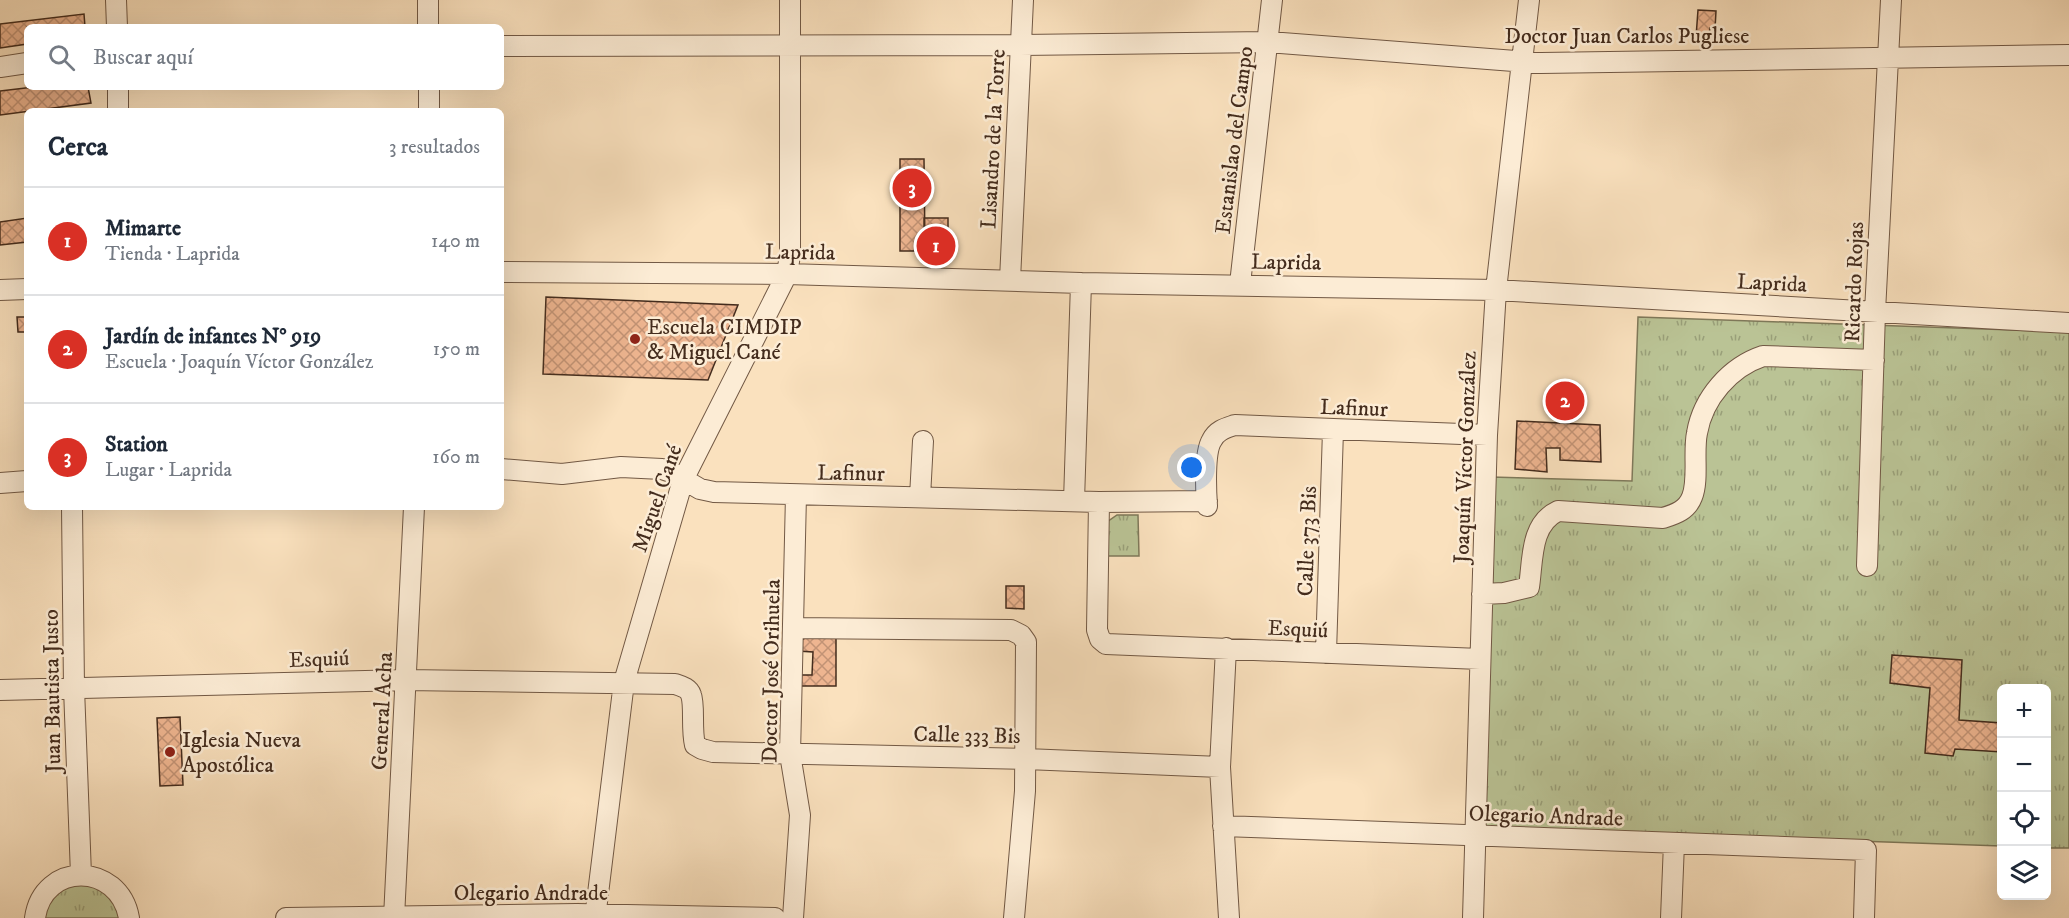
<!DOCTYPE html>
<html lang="es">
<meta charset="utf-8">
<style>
body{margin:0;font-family:"IM FELL DW Pica",serif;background:#f2f2f3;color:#1f2937}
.controls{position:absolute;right:18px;bottom:18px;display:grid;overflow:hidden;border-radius:9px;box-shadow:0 6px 24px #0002}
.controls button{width:54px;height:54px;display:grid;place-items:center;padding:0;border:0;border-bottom:2px solid #e0e1e3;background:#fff;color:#1f2937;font:30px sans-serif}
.you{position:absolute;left:1192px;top:468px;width:21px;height:21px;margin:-15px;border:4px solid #fff;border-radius:50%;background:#1a73e8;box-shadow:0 0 0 9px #1a73e833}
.badge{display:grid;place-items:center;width:39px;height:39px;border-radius:50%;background:#d93025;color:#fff;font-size:20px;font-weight:700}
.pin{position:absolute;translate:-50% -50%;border:3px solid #fff;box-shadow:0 2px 6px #0006}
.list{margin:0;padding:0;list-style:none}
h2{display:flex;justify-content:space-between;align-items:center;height:78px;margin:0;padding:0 24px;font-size:26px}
h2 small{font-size:20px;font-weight:400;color:#747a83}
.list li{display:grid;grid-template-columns:39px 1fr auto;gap:18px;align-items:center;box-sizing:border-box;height:108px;padding:0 24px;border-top:2px solid #e0e1e3}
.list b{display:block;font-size:22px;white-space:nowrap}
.list p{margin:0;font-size:20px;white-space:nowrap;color:#747a83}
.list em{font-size:20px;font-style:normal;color:#747a83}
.icon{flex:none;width:33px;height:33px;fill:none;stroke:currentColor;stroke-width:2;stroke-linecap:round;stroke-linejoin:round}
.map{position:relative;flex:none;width:2069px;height:918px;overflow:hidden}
.search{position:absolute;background:#fff;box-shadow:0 6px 24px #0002;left:24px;top:24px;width:480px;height:66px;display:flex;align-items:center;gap:15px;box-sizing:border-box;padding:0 21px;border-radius:9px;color:#747a83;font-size:22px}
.panel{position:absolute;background:#fff;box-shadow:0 6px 24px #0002;left:24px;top:108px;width:480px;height:402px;border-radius:9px}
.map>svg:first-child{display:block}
.grass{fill:url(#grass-tufts);stroke:#7f7859;stroke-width:1.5}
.building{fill:url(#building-cross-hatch);stroke:#442c1d;stroke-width:1.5}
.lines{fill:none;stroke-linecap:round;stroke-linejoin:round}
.minor-casing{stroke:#725945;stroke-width:22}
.minor{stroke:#fcecd5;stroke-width:20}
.poi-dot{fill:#8f2418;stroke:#fcecd5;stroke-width:2}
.labels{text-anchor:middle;stroke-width:5;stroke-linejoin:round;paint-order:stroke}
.street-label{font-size:22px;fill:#442c1d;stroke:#fcecd5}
.poi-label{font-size:22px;fill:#442c1d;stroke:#fcecd5;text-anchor:start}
</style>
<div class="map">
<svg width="2069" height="918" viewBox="0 0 2069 918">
<defs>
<pattern id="grass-tufts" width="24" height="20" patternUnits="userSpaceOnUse" patternTransform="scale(1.5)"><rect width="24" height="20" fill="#bac395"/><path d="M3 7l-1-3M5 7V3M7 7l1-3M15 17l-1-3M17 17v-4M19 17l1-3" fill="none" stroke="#999f79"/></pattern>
<pattern id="building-cross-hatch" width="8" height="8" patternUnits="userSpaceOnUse" patternTransform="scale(1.5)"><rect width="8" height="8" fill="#eeb590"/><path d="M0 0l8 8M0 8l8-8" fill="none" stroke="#c29375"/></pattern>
</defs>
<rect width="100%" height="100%" fill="#fae1be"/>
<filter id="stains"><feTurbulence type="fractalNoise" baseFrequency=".00333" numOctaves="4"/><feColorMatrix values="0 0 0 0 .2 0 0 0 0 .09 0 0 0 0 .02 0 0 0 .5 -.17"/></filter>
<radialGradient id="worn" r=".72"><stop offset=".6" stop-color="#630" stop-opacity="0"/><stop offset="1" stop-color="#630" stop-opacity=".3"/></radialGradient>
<path class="grass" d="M1638,317L2069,332V848H2047L2046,688H2002L2001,846L1482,828L1492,477L1632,481Z
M1117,515H1138L1139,556H1106L1107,522Z
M79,882L104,887L124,918H43L44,914L56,892Z"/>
<path class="building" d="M1698,10L1716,11L1715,29L1710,28L1709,38L1696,37Z
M84,14L85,27H27V44L0,48V24Z
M34,87H88L91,103L0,115V91Z
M900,159H924L925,251H900Z
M27,218V242L0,245V222Z
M924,218H948V250H924Z
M546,297L738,305L708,380L543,374Z
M17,317H27V332H18Z
M1517,421L1600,425L1601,462L1560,460V448H1546L1547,472L1515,469Z
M1006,586H1024V609L1006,608Z
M805,638H836V686H798V675H812L813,652L798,651V642Z
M1892,655L1962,660L1959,720L2002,723V752L1955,749L1953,756L1925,753L1930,688L1890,683Z
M180,717L183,785L160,786L157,718Z"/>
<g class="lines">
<defs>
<path id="minor" d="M116,0L117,27
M428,0V27
M501,46L1021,45L1268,42L1541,63L2069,55
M0,67L27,63
M118,87V111
M429,111V87
M501,272L787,274L1081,283L1496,290L2069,323
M1010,280L1023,0
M1240,284L1272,0
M0,290L27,289
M501,469L562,474L621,467L662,469L671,472L700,489L714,492L1099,502L1207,501
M0,483L27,481
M920,497L923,441
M1074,501L1081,283
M1099,502L1097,630L1100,639L1106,644L1480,659
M1207,506C1206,491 1204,452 1212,440C1217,430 1226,428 1235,425L1487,435
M72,507L74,688L81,875
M1867,566L1875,312L1891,0
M1482,594L1504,593L1529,587C1533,560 1530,524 1558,511L1663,518C1676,514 1687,510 1692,497C1699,480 1693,452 1697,433C1703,398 1730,367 1763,356L1874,360
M793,628L1011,630L1021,635L1026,642L1025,791L1014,918
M1226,648L1220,767L1229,918
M1326,653L1333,430
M0,690L406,680L675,684C681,686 689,688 691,695C695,705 691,729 695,745L702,749L713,752L1026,759L1220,767
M1223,826L1866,850L1864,918
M35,918C43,861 119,862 129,918
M286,918L577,914L775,918
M394,918L414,507
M595,918L624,682L683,480L787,274L790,255V0
M793,918L800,815L790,754L796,495
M1473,918L1487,435L1496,290L1529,0
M1671,918L1674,843"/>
</defs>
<use href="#minor" class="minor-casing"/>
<use href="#minor" class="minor"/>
</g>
<g class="poi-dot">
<circle cx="635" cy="339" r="6"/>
<circle cx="170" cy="752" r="6"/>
</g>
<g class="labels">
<g class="street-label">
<text x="1627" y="43">Doctor Juan Carlos Pugliese</text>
<text transform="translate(992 139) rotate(-87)" y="8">Lisandro de la Torre</text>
<text transform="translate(1233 140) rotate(-83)" y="8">Estanislao del Campo</text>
<text transform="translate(800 251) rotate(1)" y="8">Laprida</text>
<text transform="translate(1286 261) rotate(1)" y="8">Laprida</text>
<text transform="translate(1772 282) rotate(3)" y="8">Laprida</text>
<text transform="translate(1853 282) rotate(-88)" y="8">Ricardo Rojas</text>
<text transform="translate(1354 407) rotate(2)" y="8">Lafinur</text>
<text transform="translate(1464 457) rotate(-88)" y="8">Joaquín Víctor González</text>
<text transform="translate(851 472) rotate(1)" y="8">Lafinur</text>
<text transform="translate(656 498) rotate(-71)" y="8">Miguel Cané</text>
<text transform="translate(1306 541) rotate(-88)" y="8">Calle 373 Bis</text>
<text transform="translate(1298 628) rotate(3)" y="8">Esquiú</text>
<text transform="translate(319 658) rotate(-2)" y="8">Esquiú</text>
<text transform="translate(770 671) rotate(-89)" y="8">Doctor José Orihuela</text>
<text transform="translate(51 691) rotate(-91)" y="8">Juan Bautista Justo</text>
<text transform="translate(381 711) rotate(-87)" y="8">General Acha</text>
<text transform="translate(967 734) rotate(1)" y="8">Calle 333 Bis</text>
<text transform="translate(1546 815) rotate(2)" y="8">Olegario Andrade</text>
<text x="531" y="900">Olegario Andrade</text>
</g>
<g class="poi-label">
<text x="647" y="334">Escuela CIMDIP<tspan x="647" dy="25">&amp; Miguel Cané</tspan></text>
<text x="182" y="747">Iglesia Nueva<tspan x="182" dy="25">Apostólica</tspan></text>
</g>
</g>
<rect width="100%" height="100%" filter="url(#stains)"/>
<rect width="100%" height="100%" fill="url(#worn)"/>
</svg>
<div class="controls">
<button>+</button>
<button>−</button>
<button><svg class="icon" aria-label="locate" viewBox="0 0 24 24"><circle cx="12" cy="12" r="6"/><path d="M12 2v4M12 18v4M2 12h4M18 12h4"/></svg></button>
<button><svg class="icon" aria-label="layers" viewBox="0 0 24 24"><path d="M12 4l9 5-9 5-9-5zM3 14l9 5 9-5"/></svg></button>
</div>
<div class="you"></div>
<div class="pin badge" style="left:936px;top:246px">1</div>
<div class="pin badge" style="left:1565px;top:401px">2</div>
<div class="pin badge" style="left:912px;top:188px">3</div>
<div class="search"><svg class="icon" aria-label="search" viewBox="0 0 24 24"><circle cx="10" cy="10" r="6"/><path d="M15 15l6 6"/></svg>Buscar aquí</div>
<section class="panel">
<h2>Cerca<small>3 resultados</small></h2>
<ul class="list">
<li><span class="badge">1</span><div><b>Mimarte</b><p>Tienda · Laprida</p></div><em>140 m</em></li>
<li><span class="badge">2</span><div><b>Jardín de infantes N° 919</b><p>Escuela · Joaquín Víctor González</p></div><em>150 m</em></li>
<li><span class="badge">3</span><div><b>Station</b><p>Lugar · Laprida</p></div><em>160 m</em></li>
</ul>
</section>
</div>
